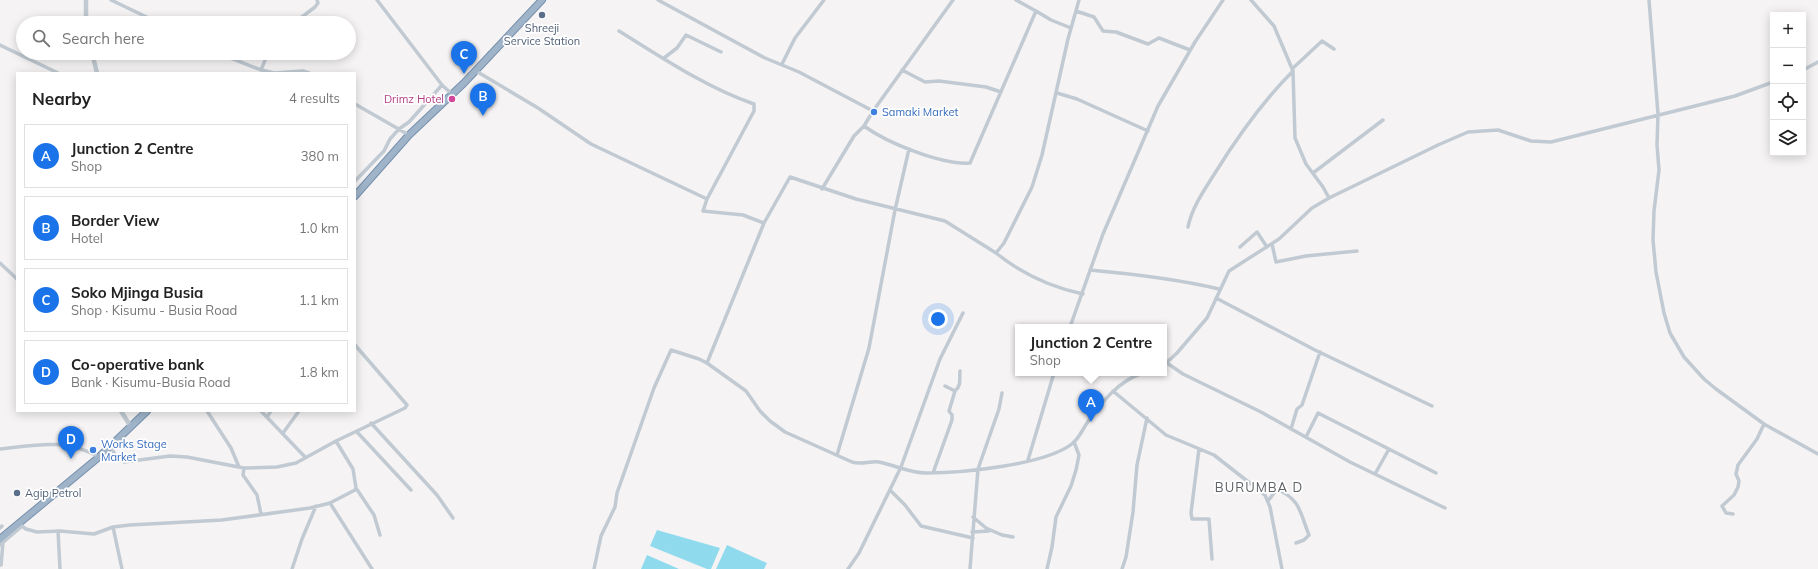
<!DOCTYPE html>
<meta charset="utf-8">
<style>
body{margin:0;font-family:Mulish,sans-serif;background:#f6f6f6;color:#222}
.controls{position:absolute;right:12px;top:12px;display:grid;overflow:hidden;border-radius:0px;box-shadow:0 2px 10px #0003}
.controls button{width:36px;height:36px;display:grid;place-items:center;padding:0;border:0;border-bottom:1px solid #e0e0e0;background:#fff;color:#222;font:20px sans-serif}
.you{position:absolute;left:938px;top:319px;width:14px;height:14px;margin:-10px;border:3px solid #fff;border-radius:50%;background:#1a73e8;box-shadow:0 0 0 6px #1a73e833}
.badge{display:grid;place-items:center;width:26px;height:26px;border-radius:50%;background:#1a73e8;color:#fff;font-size:13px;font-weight:700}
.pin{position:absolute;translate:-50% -33px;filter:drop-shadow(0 1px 2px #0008)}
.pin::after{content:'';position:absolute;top:21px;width:14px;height:12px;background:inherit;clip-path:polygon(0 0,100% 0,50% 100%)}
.popup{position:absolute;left:1015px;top:324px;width:152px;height:52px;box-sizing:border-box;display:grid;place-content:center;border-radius:0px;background:#fff;filter:drop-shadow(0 1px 3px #0005);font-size:13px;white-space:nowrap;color:#767676}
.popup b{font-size:15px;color:#222}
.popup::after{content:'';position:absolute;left:50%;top:100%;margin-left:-8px;border:8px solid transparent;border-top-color:#fff}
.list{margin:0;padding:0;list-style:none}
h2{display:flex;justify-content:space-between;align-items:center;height:52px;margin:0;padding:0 16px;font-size:17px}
h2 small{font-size:13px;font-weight:400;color:#767676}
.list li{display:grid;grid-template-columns:26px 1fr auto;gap:12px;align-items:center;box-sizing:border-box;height:64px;margin:0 8px 8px;padding:0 8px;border:1px solid #e0e0e0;border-radius:0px}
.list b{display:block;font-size:15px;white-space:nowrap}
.list p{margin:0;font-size:13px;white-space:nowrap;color:#767676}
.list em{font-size:13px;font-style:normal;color:#767676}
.icon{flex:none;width:22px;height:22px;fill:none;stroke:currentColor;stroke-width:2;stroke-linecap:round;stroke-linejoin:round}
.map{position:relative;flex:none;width:1818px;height:569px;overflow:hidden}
.search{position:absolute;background:#fff;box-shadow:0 2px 10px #0003;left:16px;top:16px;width:340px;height:44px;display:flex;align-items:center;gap:10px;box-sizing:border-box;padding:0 14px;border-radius:22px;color:#767676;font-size:15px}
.panel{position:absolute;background:#fff;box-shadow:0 2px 10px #0003;left:16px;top:72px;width:340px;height:340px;border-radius:0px}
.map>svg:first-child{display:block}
.water{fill:#90daee}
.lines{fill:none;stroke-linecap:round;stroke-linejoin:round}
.trunk-casing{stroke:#7690ad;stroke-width:8}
.minor{stroke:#c1cad2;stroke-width:3.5}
.tertiary{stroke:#c1cad2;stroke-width:4.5}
.trunk{stroke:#9fb4c9;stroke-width:6}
.service-dot{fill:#5c6f8a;stroke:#fff;stroke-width:1.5}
.hotel-dot{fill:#d1479c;stroke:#fff;stroke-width:1.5}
.shop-dot{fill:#3f7fe0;stroke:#fff;stroke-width:1.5}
.labels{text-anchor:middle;stroke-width:3.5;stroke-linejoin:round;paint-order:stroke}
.service-label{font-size:11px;fill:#4e5e75;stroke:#fff}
.hotel-label{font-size:11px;fill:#b23c85;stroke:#fff;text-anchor:end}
.shop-label{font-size:11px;fill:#366cbe;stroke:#fff;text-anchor:start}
.quarter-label{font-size:13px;letter-spacing:1px;fill:#5f6368;stroke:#fff}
</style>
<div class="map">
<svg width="1818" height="569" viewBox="0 0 1818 569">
<rect width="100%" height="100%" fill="#f5f3f3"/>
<path class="water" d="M657,530L720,548L711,569H707L650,546Z
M727,545L767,563L764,569H716Z
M647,555L679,569H641Z"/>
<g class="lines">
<defs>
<path id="trunk" d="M355,196L409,135L464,83L542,0
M0,539L99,457L147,411"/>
</defs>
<use href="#trunk" class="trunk-casing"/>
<path class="minor" d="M111,0L159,23
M377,0L442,85L452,94
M658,0L765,58L799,72L873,111L953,0
M1016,0L1036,11
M1649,0L1658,114L1657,145L1659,170L1654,211L1653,240L1656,272L1664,313L1670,333L1684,357L1704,379L1716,389L1764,424L1818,454
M1076,11L1094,17L1103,31L1116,32L1148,44L1159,38L1190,50
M294,23L315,7L318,3L317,0
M619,31C661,57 707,88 754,104V111L707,199L703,211L743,215L764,223
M0,45L58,73
M218,53L261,70L274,73
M664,58L677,48L686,35L721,52
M782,64L795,38L824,0
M1292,69L1322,41L1334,49
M261,70L268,53
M902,70L925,82L939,81L986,87L1001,92
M1803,70L1818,62
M476,71L538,108L591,144L707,199
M275,73L303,71L309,73
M1057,93L1077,99L1148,131
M355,104L409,135
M864,126L873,111
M1313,173L1383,120
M355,181L384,151L390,139L399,129L409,122L442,85
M822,189L854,136L864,126C887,143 942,165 970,163L1036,11L1051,20L1071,28
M1329,198L1438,145L1468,132L1498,130L1531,141L1551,142L1735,96L1773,82
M1188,227C1192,207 1205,189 1215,173C1238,136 1262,102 1293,71
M1272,244L1276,262L1306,256L1357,251
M1240,247L1257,232L1267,247
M996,253C1022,274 1050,287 1083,294
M0,263L17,279
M1090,270C1134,274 1177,279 1219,289
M1216,298L1315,350L1432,406
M1070,327L1103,234L1158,106L1195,42L1223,0
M707,363L764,223L790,177L856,199L945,221L996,253L1004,243L1032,187L1042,155L1068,39L1079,0
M1167,363L1183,374L1261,412L1350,462L1445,508
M1164,365L1177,353L1207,318L1229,271L1279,239L1312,208L1329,198L1323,187L1306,164L1295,138L1293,71L1274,26L1251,0
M955,391C962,385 959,378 960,371
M1113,391L1166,435L1214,455L1265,495L1270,507L1282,569
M207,411L231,448L239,467
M261,411L305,457
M267,417L271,411
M371,423L437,495L453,518
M1291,429L1297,409L1302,405L1320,352
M357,432L411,490
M283,433L299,411
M1306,437L1318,413L1436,473
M111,446L117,459L124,462L170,456L187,457L244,468L277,467L296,463L336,441L405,408L407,405L355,345
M0,449C38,445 64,438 99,457
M1199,449L1191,513L1192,519H1209L1212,559
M837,455L869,348L895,210L909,149
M1028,460L1054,373
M244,468L243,475L257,495L261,514
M933,473L952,420V415L949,411L955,391L945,386
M1375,474L1389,449
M356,488L374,515L380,535
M890,490L905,505L921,526L973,538
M1268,501L1277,489C1301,500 1300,513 1309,535L1304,540L1296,543
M330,503L372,569
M1733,514L1726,513L1722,506L1734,495L1738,487L1739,481L1736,474L1738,465L1757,439L1764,424
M973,517L986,528L1002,535L1013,537
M19,524L26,529L37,532L60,531L94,534L113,527L130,525L222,520L310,508L330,503L355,490L356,488L353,469L336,441
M113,527L122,569
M0,528L2,526
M58,531L60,569
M972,532L989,531
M0,545L21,527
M1,565L3,542
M292,569L302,539L316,506
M594,569L601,536L615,507L617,493L654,388L671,350L699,359L707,363L746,391L760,411L770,421L785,432L852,462C861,465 869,461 879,462C894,465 910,473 926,473C961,473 1047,465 1073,443C1079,438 1083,429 1087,423C1102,402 1118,381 1143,373
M848,569L859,553L901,467L940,359L963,313
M970,569L978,469L999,409L1002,393
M1047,569L1052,547L1056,517L1071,486L1076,470L1079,455L1074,442
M1122,569L1126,557L1133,512L1137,465L1147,418"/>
<path class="tertiary" d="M86,0V23
M92,53L97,73
M121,411L131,427"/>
<use href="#trunk" class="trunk"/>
</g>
<g class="service-dot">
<circle cx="542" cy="15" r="4"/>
<circle cx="17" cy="493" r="4"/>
</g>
<circle class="hotel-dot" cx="452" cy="99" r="4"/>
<g class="shop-dot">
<circle cx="874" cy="112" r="4"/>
<circle cx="93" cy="450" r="4"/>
</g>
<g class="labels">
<g class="service-label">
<text x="542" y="32">Shreeji<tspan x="542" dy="13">Service Station</tspan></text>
<text x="25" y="497" text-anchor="start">Agip Petrol</text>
</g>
<g class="hotel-label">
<text x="444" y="103">Drimz Hotel</text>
</g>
<g class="shop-label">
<text x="882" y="116">Samaki Market</text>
<text x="101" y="448">Works Stage<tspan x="101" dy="13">Market</tspan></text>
</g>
<g class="quarter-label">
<text x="1259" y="492">BURUMBA D</text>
</g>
</g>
</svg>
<div class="controls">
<button>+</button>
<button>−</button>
<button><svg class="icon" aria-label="locate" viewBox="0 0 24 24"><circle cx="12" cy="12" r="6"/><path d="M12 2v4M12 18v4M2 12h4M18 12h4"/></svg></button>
<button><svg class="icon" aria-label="layers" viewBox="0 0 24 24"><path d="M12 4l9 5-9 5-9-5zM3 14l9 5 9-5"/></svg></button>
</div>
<div class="you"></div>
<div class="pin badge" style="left:1091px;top:422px">A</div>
<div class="popup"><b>Junction 2 Centre</b>Shop</div>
<div class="pin badge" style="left:483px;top:116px">B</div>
<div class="pin badge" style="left:464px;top:74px">C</div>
<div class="pin badge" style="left:71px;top:459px">D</div>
<div class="search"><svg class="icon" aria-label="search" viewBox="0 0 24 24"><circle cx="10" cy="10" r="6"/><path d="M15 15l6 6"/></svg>Search here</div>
<section class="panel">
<h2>Nearby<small>4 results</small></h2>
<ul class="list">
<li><span class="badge">A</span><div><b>Junction 2 Centre</b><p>Shop</p></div><em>380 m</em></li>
<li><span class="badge">B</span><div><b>Border View</b><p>Hotel</p></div><em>1.0 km</em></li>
<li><span class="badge">C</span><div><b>Soko Mjinga Busia</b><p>Shop · Kisumu - Busia Road</p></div><em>1.1 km</em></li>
<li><span class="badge">D</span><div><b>Co-operative bank</b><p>Bank · Kisumu-Busia Road</p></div><em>1.8 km</em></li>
</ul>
</section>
</div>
